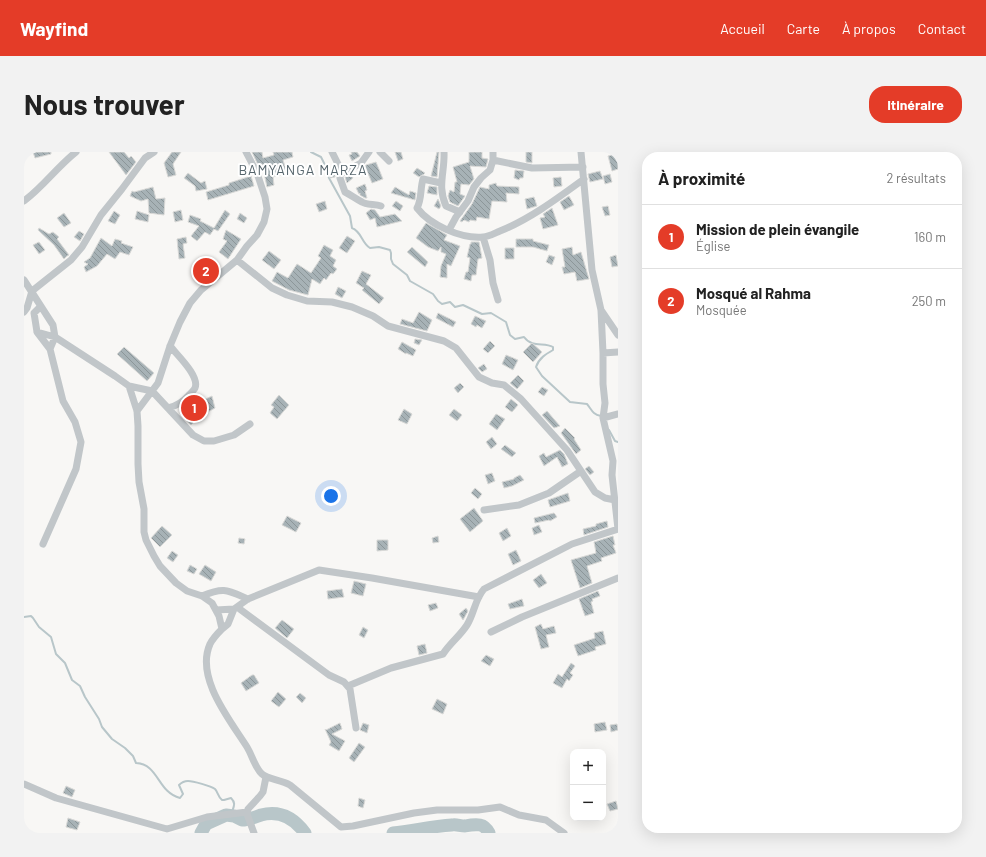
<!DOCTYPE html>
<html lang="fr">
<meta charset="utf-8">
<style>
body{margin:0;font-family:Barlow,sans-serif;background:#f2f2f2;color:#222}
.controls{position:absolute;right:12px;bottom:12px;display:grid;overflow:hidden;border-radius:8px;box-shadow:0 4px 16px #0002}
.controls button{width:36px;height:36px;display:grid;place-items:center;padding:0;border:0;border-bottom:1px solid #e0e0e0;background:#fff;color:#222;font:20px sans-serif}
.you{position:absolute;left:307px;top:344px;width:14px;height:14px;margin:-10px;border:3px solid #fff;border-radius:50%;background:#1a73e8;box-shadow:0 0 0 6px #1a73e833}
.badge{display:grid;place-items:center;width:26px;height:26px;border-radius:50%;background:#e43c28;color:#fff;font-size:13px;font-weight:700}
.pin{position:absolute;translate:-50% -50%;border:2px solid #fff;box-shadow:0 1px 4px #0006}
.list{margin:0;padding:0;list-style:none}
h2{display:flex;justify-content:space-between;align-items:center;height:52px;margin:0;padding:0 16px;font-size:17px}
h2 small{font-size:13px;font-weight:400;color:#767676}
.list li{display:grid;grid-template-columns:26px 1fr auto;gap:12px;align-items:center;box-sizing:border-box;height:64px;padding:0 16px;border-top:1px solid #e0e0e0}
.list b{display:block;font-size:15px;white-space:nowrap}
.list p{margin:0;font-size:13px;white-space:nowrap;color:#767676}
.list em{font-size:13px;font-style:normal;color:#767676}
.map{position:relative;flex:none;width:594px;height:681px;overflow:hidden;border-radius:16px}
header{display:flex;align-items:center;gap:24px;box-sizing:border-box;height:56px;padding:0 20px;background:#e43c28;color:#fff}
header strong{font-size:19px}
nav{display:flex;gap:22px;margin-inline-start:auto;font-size:14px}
.intro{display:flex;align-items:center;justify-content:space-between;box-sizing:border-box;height:96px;padding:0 24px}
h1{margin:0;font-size:28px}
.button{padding:10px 18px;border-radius:16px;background:#e43c28;color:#fff;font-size:14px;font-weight:700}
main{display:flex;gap:24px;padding:0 24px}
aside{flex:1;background:#fff;border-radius:16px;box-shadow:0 4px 16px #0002}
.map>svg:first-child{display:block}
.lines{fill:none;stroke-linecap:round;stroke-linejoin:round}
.stream{stroke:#b8c6c9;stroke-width:2}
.river{stroke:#b8c6c9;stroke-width:13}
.building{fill:url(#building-back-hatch);stroke:#d9d9d7}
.minor{stroke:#c1c6c9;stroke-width:7}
.labels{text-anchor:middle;stroke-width:4;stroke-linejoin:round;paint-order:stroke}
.quarter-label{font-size:14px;letter-spacing:1px;fill:#55646b;stroke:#fff}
</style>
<header>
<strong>Wayfind</strong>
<nav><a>Accueil</a><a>Carte</a><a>À propos</a><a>Contact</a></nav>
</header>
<div class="intro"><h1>Nous trouver</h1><a class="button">Itinéraire</a></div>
<main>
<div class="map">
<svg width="594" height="681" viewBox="0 0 594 681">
<defs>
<pattern id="building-back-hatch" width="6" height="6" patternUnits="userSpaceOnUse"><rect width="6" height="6" fill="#a7b2b6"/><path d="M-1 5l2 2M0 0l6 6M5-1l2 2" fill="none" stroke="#8c9699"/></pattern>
</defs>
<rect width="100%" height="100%" fill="#f8f7f5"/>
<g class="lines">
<path class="stream" d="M287,0L297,5L301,13L305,26L326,64L328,76C338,80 337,90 346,96L355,95L366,98L367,101V107L369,112L383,123L386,129L409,142L414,149L418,152L426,150L431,155L439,153L458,162L467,161L482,170L486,183L491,187L500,185C508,196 520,190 529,195V198C522,202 515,206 512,215L518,224L546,250L563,252C568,258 568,262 577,264
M585,278L591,289L594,290
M0,465L7,464L9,466L15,475L27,485L32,502L41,511L48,528L56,534L61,545L75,567L78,575L88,587L101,596L109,604L112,611C135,612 133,640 156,646L159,642L155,633C157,631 160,629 164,629C169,629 187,634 191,637C194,640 194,645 198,648H200L207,646C212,651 210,654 208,660"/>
<path class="river" d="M177,681L182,672L202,663L210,664L218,668C225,668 231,665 237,663C256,658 270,666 281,681
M369,681C389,679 408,674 428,673C432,672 436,674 441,674C446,673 451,672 456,673C461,674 463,677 465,681"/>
</g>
<path class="building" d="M9,0H27V2L11,6Z
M85,0H100L105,6L107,4L112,10L102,23Z
M148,0H157L149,12L152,23L144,25L140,11Z
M228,0H238L239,6L250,3L249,0H268L269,5L259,8L263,21L249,25L250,33L243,35L238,12L234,13Z
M327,0H333L336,4L328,9L325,3L328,2Z
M371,0H377L379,7L374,9Z
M413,0H415L413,25L407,24Z
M445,0H458V6L464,7L462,15L446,14L450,27L445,33L437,32L436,42L441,44L434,54L426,50L424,44L426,38L430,40L431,30H433L429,15L445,10Z
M502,0H508V11L502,10Z
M594,1V17L588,19L584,4Z
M352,10L359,27L348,31L341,14L342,13Z
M393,16L401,21L400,22L395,25L389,21Z
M311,18V25L306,26L304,20Z
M491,18L500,19L499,26H496L495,28L490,26Z
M576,19L579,27L566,30L564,22Z
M164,21L177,31L181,29L183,37L172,39L171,34L160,26Z
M327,22L329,26L323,31L321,25Z
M586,22L588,30L581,32L579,24Z
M227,24L230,34L184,48L182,40L205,33V31Z
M537,25L538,34L530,35L529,26Z
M472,31L473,34L495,35V42L482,41L483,50L468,49L465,67L453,65L452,69L446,68L445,70L440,68L438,70L436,69L448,52L456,35L465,37V33Z
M341,32L343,38L341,39L343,46H341L336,43V41L335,42L332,36Z
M405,34L413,35V43L403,41Z
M129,35L132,47L141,46L140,63L125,61L124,47L117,49L106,44L108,39L110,40Z
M371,35L385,43L386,39L392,41L391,48L367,41Z
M545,44L550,53L540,58L536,50Z
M510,45L513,54L503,57L501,47Z
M414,47L417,54L415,57L410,54Z
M301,49L303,57L295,60L292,52Z
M372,49L379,54L376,59L368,54Z
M584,54L586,63L581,64L578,55Z
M528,56L534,73L519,77L516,66L521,65L519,62Z
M347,57L351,58L356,65L371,62L378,69L353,75L351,66L346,68L342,61Z
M157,58L159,68L151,70L149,60Z
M201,58L206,62L194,79L190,77L186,83L181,80L173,89L167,84L175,74L164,70L166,63L177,67L176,69L190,76Z
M90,59L96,63L91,72L84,69Z
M113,59L125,63L124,70L111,67Z
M40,61L47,71L40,75L33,66Z
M216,61L223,66L220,71L213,67Z
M402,71L423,83L420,88L436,94L427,114L423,112V126L416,125L417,114L422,102L417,100V95L414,99L404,95L392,86Z
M15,76L25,82L29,80L35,85L33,87L45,103L43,104L40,107L30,93L14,78Z
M202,78L217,87L204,107L195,100L203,89L199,87Z
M55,79L60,82L56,89L50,85Z
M323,84L331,89L323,101L315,96Z
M162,85L163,91L159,92L161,106L155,107L153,87Z
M77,86L88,94L91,87L98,89L97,91L109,95L105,103L96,100L91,107L83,102L73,114L62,120L60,115L64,112L60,110L66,106Z
M492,87H509V89L525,93L523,99L509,95H492Z
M15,90L21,98L15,102L9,93Z
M447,90H455L458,106L454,107L452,123H448L447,129L440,127L442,120H444L446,106L443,105L446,92H447Z
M300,93L309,98L306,104L312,108L309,114L313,117L309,122L307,121L302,128L300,126L296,132L288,127L284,143L265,138L248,129L253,120L264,126L273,112L287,121L297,106L294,104Z
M388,95L404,110L401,115L383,100Z
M548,95L549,103L557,100L565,127L553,129L551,120L540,122L538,115H541L538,97Z
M481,96H490V107H481Z
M245,99L257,108L250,117L238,108Z
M525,103L531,105L528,113L522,110Z
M592,103L594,114L588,115L586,105Z
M186,113L189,122L180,125L176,116Z
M338,119L347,123L342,132L360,146L355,152L338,138L340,136L332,131Z
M314,135L322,139L318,146L311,142Z
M395,160L408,168L403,179L376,172L378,167L389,171Z
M414,161L432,170L429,175L412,166Z
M451,164L462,169L458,176L453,173L452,175L447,172Z
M391,187L398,188L395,193L390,191Z
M466,189L471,194L464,201L459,197Z
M378,190L392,198L389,204L382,201V202L374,197Z
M508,191L518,200L509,210L499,200Z
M100,195L130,221L123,229L93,202Z
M482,203L494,208L489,218L478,212Z
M460,212L463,217L458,220L454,216Z
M494,223L500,229L493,237L486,231Z
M436,231L440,235L434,241L430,236Z
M518,235L524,238L520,244L514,240Z
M255,243L265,253L253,267L246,261L250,255L247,253Z
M188,244L191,256L173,266L167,273L158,263L165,256L164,255L169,250L173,248L175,250Z
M487,247L494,253L488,260L481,255Z
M380,257L388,262L383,272L374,268Z
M430,257L438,263L433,269L425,263Z
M523,259L529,266L536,274L530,276L518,263Z
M472,262L481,267L473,278L465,272Z
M541,276L551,286L550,287L557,298L552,302L537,281Z
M468,285L473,292L467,297L462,290Z
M481,293L492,301L488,305L477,297Z
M536,298L540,302L544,312L538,315L533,305L520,314L515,304L520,301L522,305Z
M565,314L570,320L566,323L561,317Z
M468,321L471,329L464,332L461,323Z
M496,323L500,328L488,334L480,336L478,330L490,327V326Z
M451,336L458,342L454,347L447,341Z
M544,341L546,349L526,355L524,348Z
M450,356L459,369L446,380L436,367Z
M530,361L533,365L526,369L525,368L511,371L510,366Z
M263,364L277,371L272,380L258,373Z
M583,369L584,375L560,383L559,377L572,374V372Z
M515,373L518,380L510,383L508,376Z
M138,374L148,383L136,395L127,386Z
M483,376L487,384L479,389L475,381Z
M414,384L415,390L409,391L408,386Z
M589,384L591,393H589L592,401L577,406L578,409L563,414L568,431L556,436L547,408L572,401L570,390Z
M215,386L221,387L220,392L214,391Z
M353,388H364V398L353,399Z
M492,398L497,409L489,413L484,402Z
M148,399L154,403L149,410L143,406Z
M166,413L173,417L170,422L163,419Z
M181,413L192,420L187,429L175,422Z
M517,422L523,431L515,436L509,428Z
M330,429L342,432L339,444L327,441Z
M318,437L320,445L304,447L303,439Z
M574,439L576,444L568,447L569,449L567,450L570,461L561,464L555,447Z
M498,447L500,454L486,457L484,452Z
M412,451L414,456L406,459L404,453Z
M442,456L444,459L439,468L435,462Z
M258,468L270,477L263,486L251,476Z
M517,472L519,477L530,474L532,481L522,483L525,495L517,497L511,475Z
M339,475L344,478L340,486L335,483Z
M579,479L582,492L571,495L572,498L554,504L550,493L571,486L570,481Z
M401,492L403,501L395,503L393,494Z
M462,503L470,507L466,514L457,509Z
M547,511L551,514L546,521L549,523L545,529L543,527L538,536L529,531L534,522L538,525Z
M228,523H230L235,531L222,539L217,531Z
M254,540L262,547L255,555L247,549Z
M276,541L282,546L278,551L272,545Z
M413,547L423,552L419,562L408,557Z
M581,570L583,578L571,580L570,572Z
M316,571L318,577L308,582L321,589L315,599L305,593L307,590L301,577L302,578Z
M339,571L345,573L343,581L336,578Z
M593,572L594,578L587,580L586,573Z
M335,591L341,595L330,610L325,606Z
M42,634L51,638L48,645L39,641Z
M335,646L341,648L339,656L334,654Z
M592,649L594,657L586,659L583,652Z
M44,666L56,670L53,678L42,675Z"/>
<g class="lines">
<path class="minor" d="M308,0L317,18L316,26L321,40C327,43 332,47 338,50C342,53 351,52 357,54
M356,0L365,9
M420,0C421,20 413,34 422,54L436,60
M557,0L568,118L577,158L579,201V232L581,251L579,266L589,309L588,323L594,377
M469,8L508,16L559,15
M317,22L337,11L345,0
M417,31L399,27C396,37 398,47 393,56C406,73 437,87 459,85C464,85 471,81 476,79C506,67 534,46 560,27
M0,49C19,35 33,15 52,0
M425,78L432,65L444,49L450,35L457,26L466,18L469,8V0
M459,85L466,108L469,131L474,148
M213,108L248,136L263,143L283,149L308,150L328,155L349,164L364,174L420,189L432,196L455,225L468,231L480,233L497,247L543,298L571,340L581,346L591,348
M0,128L29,173L31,185L91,224L105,234L113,259L114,274V312L115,330L120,357V380L122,388L130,404L136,414L152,431L163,439L178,444L188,451L195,464L198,477C193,482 189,486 186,492C171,526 206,568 223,595C228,603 231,616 238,622C243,627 257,628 266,633L317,675L329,674L390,661L413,658H454L476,655L495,663L522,668L540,681
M16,155L10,161L13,180L31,185L26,197
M577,158L594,183
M0,160L3,156L8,139L47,108L58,95L77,63L98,37L121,6L130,0
M13,180L26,197L39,249L51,270L57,290L52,317L19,392
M579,201L594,200
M105,234L128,239L169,283L180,289H190L210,283L226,272
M144,256C153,254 159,250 165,243C167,241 170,238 171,236C176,224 153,203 146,194
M113,259L134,231L146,194L156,170L166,151L177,138L213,108L223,94L233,83L240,70L243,57L241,45L233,21L222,0
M579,266L594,262
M460,358L495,353L525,341L557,319
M178,444C200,435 203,438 224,447
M213,455L305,523L320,530L326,537L332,576
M192,458L210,457L224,447L295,418L348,426L455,445
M198,477L204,472L210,457
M467,480L498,465L594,426
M324,534L367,516L419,502C426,491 436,484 443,473C450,462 451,447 460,437L548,392L594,377
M0,632L32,646L143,677L183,665L223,660
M230,681L223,662L224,657L236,644L239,640L242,625"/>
</g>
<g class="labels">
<g class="quarter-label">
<text x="279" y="23">BAMYANGA MARZA</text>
</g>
</g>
</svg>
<div class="controls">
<button>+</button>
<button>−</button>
</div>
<div class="you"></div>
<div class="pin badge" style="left:170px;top:256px">1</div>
<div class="pin badge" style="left:182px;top:119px">2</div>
</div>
<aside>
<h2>À proximité<small>2 résultats</small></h2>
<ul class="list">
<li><span class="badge">1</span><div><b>Mission de plein évangile</b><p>Église</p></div><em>160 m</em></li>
<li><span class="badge">2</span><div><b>Mosqué al Rahma</b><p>Mosquée</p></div><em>250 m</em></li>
</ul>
</aside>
</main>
